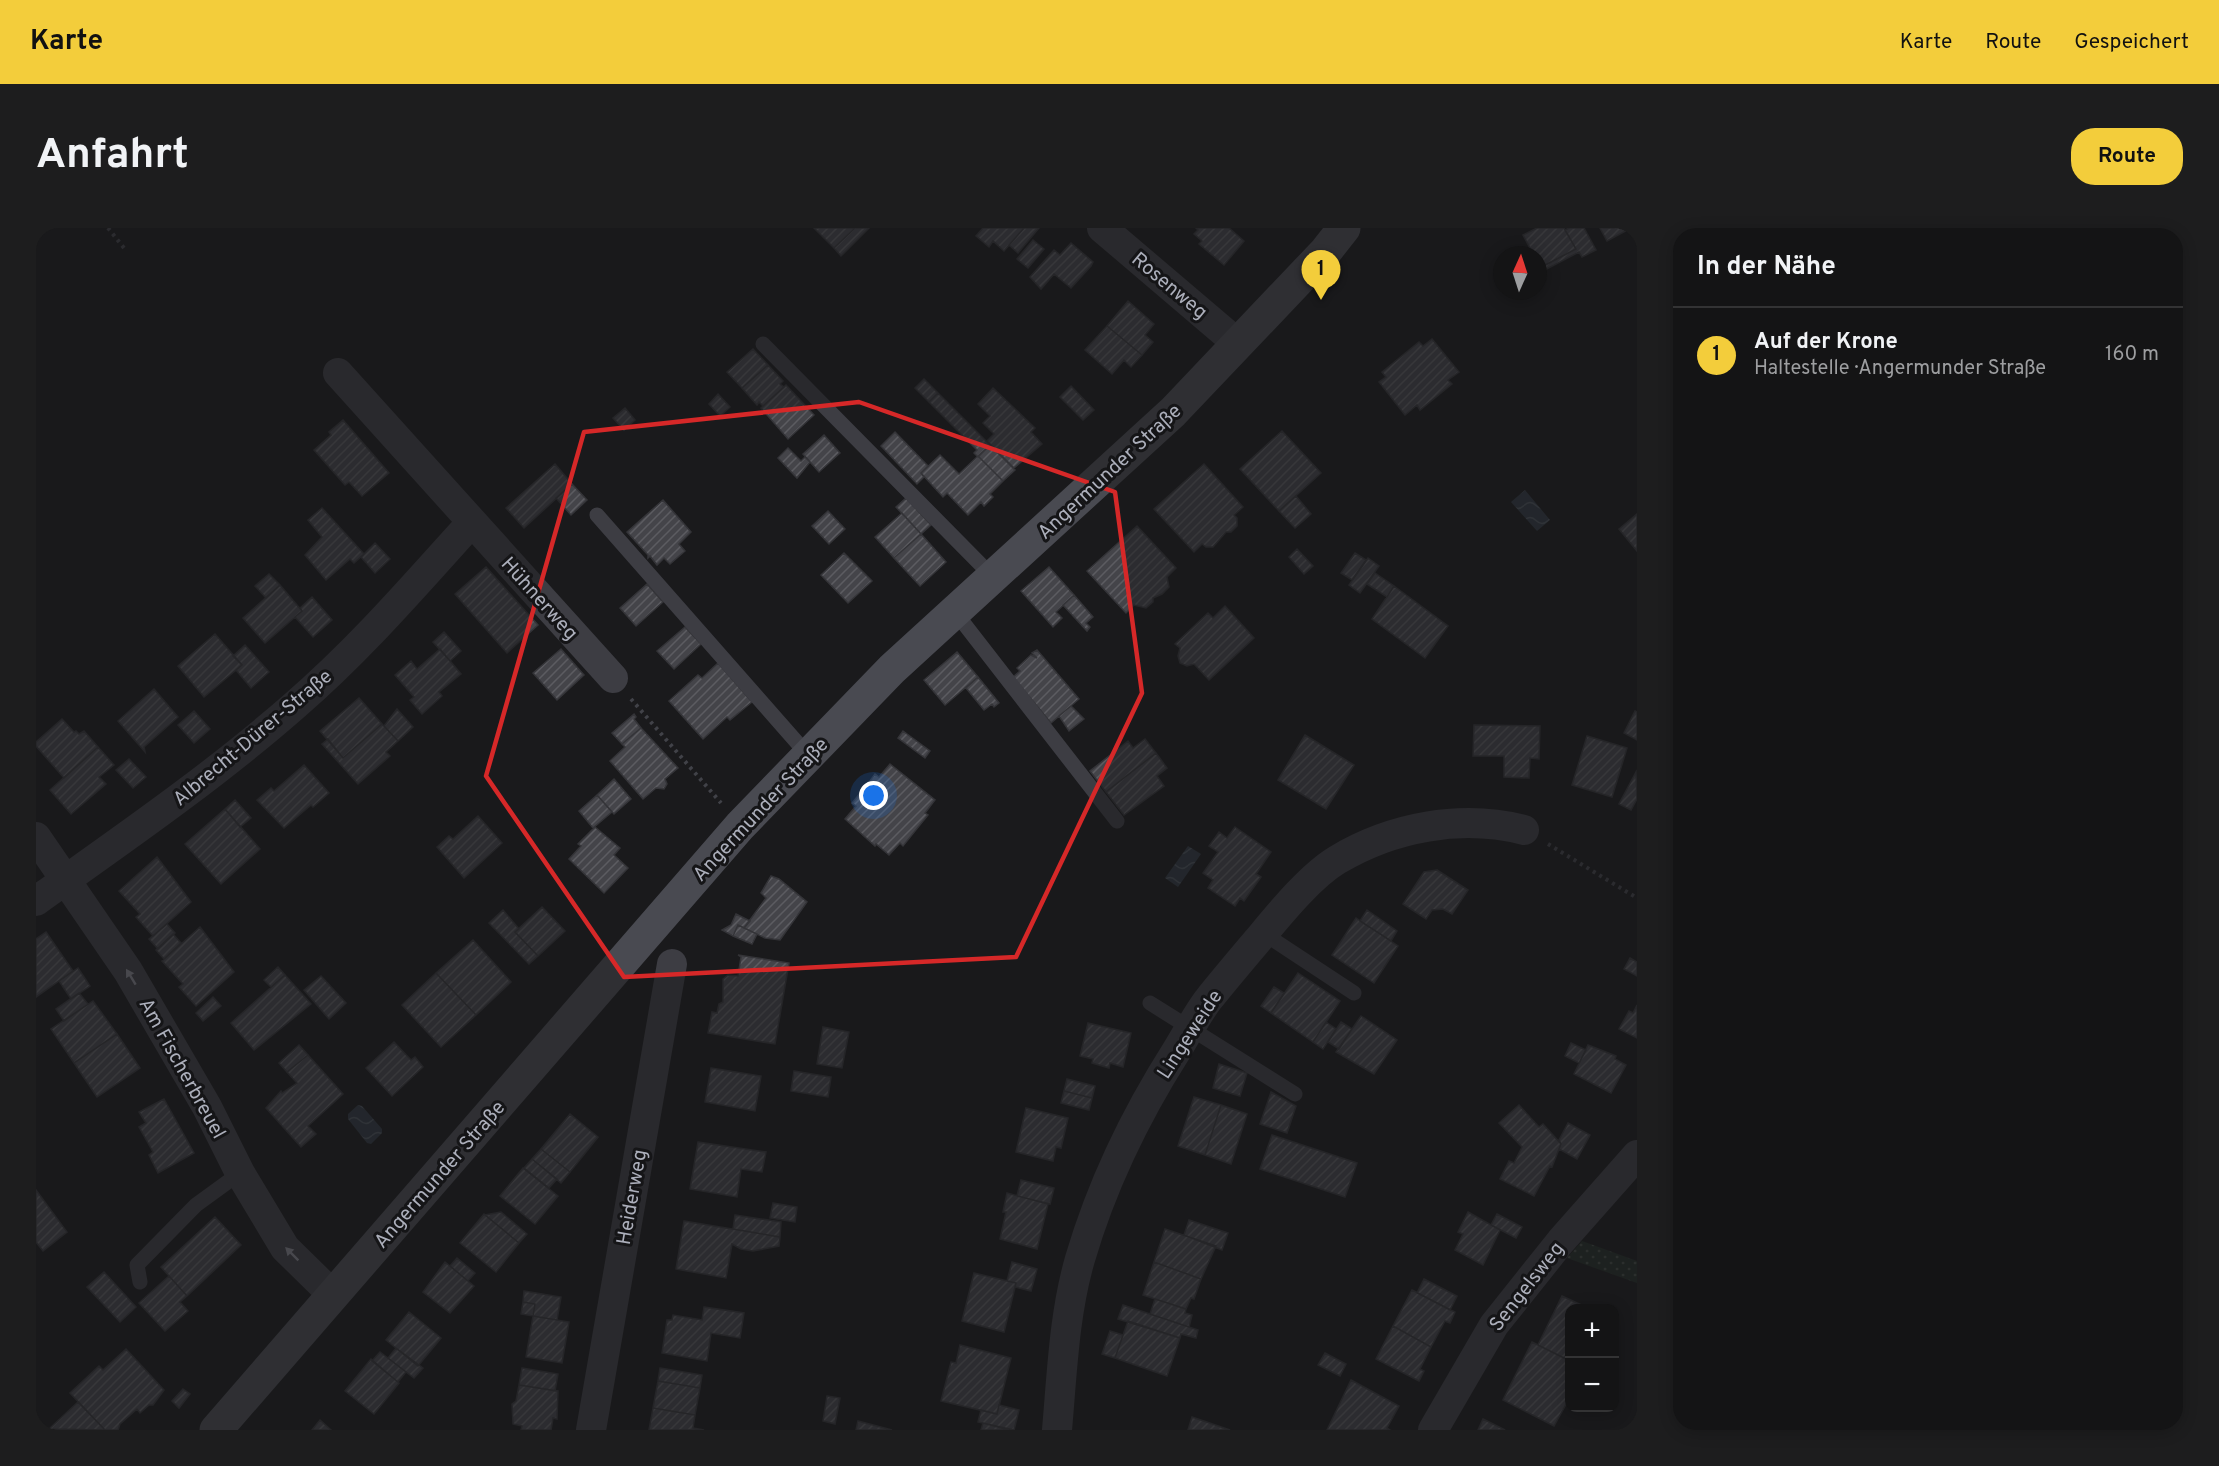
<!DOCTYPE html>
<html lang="de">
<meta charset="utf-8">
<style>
body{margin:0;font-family:Overpass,sans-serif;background:#1d1d1e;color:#f1f3f6}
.controls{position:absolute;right:18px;bottom:18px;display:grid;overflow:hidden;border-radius:12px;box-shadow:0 3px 15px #0003}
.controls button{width:54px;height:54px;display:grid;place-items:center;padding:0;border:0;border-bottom:2px solid #333334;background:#141415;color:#f1f3f6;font:30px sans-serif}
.compass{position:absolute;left:1457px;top:18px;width:54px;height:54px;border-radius:50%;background:#141415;box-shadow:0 3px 15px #0003;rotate:3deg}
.you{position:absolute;left:838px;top:568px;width:21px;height:21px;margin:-15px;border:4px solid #fff;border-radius:50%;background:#1a73e8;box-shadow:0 0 0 9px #1a73e833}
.badge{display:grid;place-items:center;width:39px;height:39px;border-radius:50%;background:#f3cd3b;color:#111;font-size:20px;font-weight:700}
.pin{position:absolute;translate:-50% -50px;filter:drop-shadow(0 2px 3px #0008)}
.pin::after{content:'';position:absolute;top:32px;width:21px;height:18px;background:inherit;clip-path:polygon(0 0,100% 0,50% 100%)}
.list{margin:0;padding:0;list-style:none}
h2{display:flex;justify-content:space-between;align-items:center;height:78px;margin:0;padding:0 24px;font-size:26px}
h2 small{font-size:20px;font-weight:400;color:#9d9ea0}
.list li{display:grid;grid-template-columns:39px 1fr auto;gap:18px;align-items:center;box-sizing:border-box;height:96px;padding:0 24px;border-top:2px solid #333334}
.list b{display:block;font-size:22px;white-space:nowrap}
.list p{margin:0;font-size:20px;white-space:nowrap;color:#9d9ea0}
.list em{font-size:20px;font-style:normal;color:#9d9ea0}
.map{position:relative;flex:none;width:1601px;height:1202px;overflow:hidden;border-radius:24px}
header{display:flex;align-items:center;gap:36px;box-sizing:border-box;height:84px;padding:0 30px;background:#f3cd3b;color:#111}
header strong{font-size:28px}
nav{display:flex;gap:33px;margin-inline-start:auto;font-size:21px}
.intro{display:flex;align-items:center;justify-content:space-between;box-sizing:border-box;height:144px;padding:0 36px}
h1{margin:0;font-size:42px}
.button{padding:15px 27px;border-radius:24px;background:#f3cd3b;color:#111;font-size:21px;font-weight:700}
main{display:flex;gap:36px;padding:0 36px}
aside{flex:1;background:#141415;border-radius:24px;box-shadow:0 3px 15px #0003}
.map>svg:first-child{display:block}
.grass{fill:url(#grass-dots)}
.water{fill:url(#water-waves)}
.building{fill:url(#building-hatch);stroke:#343438;stroke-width:1.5}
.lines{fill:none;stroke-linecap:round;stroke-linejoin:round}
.path{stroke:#414248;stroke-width:4;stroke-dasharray:3 4.5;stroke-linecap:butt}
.service{stroke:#3d3d43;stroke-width:15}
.minor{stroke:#3d3d43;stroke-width:30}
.secondary{stroke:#494a51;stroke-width:33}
.oneway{fill:#80818b}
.marked{fill:none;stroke:#d62828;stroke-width:4.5;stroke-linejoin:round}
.labels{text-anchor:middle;stroke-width:6;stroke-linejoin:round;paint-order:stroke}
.street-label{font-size:20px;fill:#acafbb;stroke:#151517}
</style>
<header>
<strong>Karte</strong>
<nav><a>Karte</a><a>Route</a><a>Gespeichert</a></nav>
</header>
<div class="intro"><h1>Anfahrt</h1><a class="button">Route</a></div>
<main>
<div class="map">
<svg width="1601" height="1202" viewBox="0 0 1601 1202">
<defs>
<pattern id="grass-dots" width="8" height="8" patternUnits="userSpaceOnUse" patternTransform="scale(1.5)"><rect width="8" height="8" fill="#232c26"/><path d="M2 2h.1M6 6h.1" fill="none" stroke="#404844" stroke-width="1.8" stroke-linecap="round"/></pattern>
<pattern id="water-waves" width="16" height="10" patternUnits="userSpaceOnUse" patternTransform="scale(1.5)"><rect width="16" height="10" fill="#2f3740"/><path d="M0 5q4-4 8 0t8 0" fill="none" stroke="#4a515a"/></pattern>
<pattern id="building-hatch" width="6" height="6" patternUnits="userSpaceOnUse" patternTransform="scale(1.5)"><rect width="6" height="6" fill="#444449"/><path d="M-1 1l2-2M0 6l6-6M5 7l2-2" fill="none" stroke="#5c5c61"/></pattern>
</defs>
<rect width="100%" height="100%" fill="#1a1a1c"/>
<path class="grass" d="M1546,1013L1601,1033V1055L1531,1030Z"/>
<path class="water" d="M1489,262L1514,292L1501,303L1475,274Z
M1152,618L1165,626L1142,659L1129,650Z
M322,877L326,878L346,901V905L335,916L331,915L312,891V886Z"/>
<path class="building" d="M778,0H819L798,20Z
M819,0H833L805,28L798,20Z
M947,0H988L968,23L957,13L953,19L940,8Z
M988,0H1003L982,25L973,17Z
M1160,0H1193L1208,13L1188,37L1163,16L1166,13L1158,6L1162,2Z
M1501,0H1528L1540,21L1502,41V27H1490L1496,24L1487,7Z
M1533,0H1548L1560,22L1546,29L1543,24L1505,44L1503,40L1540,21L1529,2Z
M1564,0H1595L1571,13Z
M997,12L1008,21L992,40L981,31Z
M1035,15L1057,34L1055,38L1035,60L1018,46L1005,61L994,49L1018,22L1024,27Z
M1092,73L1118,96L1109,107L1117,114L1106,127L1071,98Z
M1071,98L1106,127L1095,139L1088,132L1076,146L1049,122Z
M1396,111L1423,144L1412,152L1416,156L1384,182L1381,177L1369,187L1343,154L1350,149L1346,144L1383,114L1387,118Z
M717,121L732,137L706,160L691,144Z
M732,137L747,153L744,156L748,159L727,178L723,174L721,177L706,160Z
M888,151L902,165L893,174L879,160Z
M750,157L778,187L752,211L725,180Z
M1035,158L1058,182L1047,192L1024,169Z
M957,160L999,200L995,204L1006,216L978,240L951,213L958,206L947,195L954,188L942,176Z
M902,165L954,217L942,229L938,225L941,222L893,174Z
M682,166L694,179L684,188L673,176Z
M589,180L599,192L588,202L577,190Z
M307,192L353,245L326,268L313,254L309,257L278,222L295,207L293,204Z
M1246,203L1285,245L1243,283L1204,241Z
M859,204L892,238L885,245L888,249L881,256L845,218Z
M788,207L804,225L783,244L767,226Z
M954,217L979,242L967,253L942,228Z
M752,220L765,233L769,229L774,234L761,250L742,230Z
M904,227L923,246L942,228L967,253L954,266L957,269L948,278L945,274L932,287L911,265L907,269L885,245Z
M519,236L536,256L488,300L470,280Z
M1168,236L1207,279L1198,287L1201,290V298L1195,304H1190L1177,319H1170L1166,316L1158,324L1118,281Z
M536,256L551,272L535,287L520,270Z
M1260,268L1275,286L1259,300L1243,283Z
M870,270L895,297L885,306L860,279Z
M627,272L655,304L643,316L649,323L634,336L628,330L621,337L614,328L612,330V327L591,304Z
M286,280L328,326L318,335L314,331L290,352L269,327L286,309L272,292Z
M792,283L809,301L793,316L776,298Z
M866,285L885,306L858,330L839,309Z
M1601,286V323L1583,301Z
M1101,298L1140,340L1131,349L1133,359L1126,366L1117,370V374L1110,380L1098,377L1090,385L1051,343Z
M885,306L910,334L884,358L858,330Z
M339,315L354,331L339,345L325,329Z
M1261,321L1277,338L1268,346L1253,329Z
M808,325L836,353L812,375L785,347Z
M1319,325L1330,332L1316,352L1305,345Z
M1332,330L1343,338L1324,365L1313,357Z
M450,339L502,397L471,425L419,366Z
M1013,339L1038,367L1020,384L1026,390L1017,399L985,363Z
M1339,345L1358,358L1351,369L1331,356Z
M233,346L244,357L230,370L219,358Z
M611,356L627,374L600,398L584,380Z
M244,357L266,383L229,415L207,390Z
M1358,358L1412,398L1389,430L1336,391Z
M1038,367L1057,389L1050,395L1054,399L1051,403L1027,377Z
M276,369L296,392L277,409L259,389L266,383L264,380Z
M1189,378L1218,410L1173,452L1158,436L1151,438L1144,435L1142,428L1144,420L1139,416L1172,385L1177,390Z
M649,399L665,416L638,441L621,423Z
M408,404L425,423L414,433L397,414Z
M179,406L206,437L168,469L142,438Z
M209,417L233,444L215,460L200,442L206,437L197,428Z
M404,421L425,446L403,464L406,468L386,486L374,472L378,469L359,447L375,433L381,441Z
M525,421L548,447L521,472L497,445Z
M1001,422L1043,471L1015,495L977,449L984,443L981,440L995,427L1001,430L996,425Z
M921,424L942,449L909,477L888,452Z
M682,435L716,474L694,492L691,489L667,511L633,473L662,447L666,450Z
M942,449L963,475L958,479L956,476L948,482L930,460Z
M118,461L142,489L108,519L109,524L82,493Z
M323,470L346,496L307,530L284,503Z
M1035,478L1048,491L1033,503L1023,488Z
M361,481L377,499L362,513L348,498Z
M158,483L174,501L158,515L142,497Z
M1599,483L1601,484V512L1588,505Z
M598,486L600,489L598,491L605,500L586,516L576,505Z
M26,491L38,504L40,503L43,506L48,503L62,519L28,550L0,518V514Z
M346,496L362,513L350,524L354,528L322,556L286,516L292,511L307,530Z
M1438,497L1504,498L1503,531L1494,530L1493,550L1468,549V528H1437Z
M605,500L642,540L629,551L631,556L628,561L620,560L607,571L574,533L589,519L586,516Z
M867,503L894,523L889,530L862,510Z
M1269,507L1318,537L1290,581L1242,552Z
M1551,508L1591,520L1576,569L1536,557Z
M1109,511L1120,525L1070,564L1054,543L1092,513L1097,520Z
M62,519L78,537L63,549L70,556L35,586L14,562Z
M1120,525L1131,540L1121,548L1128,558L1088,587L1070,564Z
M93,531L110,549L97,560L80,542Z
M854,536L899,572L889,585L892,587L867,618L864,615L853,627L840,616L839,618L809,591L820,578L816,575L825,564L828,567L835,559L831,557L839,546L843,549Z
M268,537L293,565L277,579L275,577L248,600L221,572L235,560L238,563Z
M1600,544L1601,571L1595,582L1583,576Z
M578,551L595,571L578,586L561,567Z
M561,567L576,584L557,600L543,583Z
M199,572L215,590L204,599L189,581Z
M189,581L224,621L185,656L149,616Z
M442,588L466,615L428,650L401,619L413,608L417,611Z
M559,599L584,620L578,627L592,640L568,665L533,631L545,618L542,616Z
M1199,599L1235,624L1220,646L1225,649L1208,673L1204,670L1199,678L1172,660L1177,652L1167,645L1182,624L1173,618L1183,604L1191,610Z
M121,629L155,674L117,708L100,689L104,686L83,663Z
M1401,642L1432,662L1416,686L1407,681L1396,682L1390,691L1367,676L1388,644Z
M735,648L743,651L771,674L744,712L729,710L708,700L730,670L725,665Z
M506,679L529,703L502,728L479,704Z
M467,682L483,701L479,704L502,728L493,736L453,695Z
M1331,682L1361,703L1355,713L1324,693Z
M700,686L714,693L708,700L702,697L697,708L686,702L695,697Z
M1320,690L1362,718L1338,755L1296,727Z
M131,696L139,705L122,721L113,711Z
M702,697L721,706L716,716L697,708Z
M164,699L198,744L160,778L143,759L147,756L126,733Z
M10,704L37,743L0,769V711Z
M137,706L145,715L128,731L120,722Z
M437,712L475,754L440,787L400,745Z
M702,727L753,735L739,816L672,805L676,784L681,785L683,776L687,774V751L692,747L702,748L705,729Z
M1594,730L1601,734V748L1588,741Z
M242,739L249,747L235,759L228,752Z
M42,740L54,758L35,771L23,753Z
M400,745L440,787L405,819L366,777Z
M1262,745L1304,773L1277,814L1235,785Z
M249,747L275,776L218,822L195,795Z
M285,748L310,775L293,791L268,762Z
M1238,759L1248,765L1235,785L1225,778Z
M43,765L52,776L28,793L20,781Z
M177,769L185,778L167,793L160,785Z
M57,773L81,806L38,835L15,801Z
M1601,777V810L1583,801L1593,783L1597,785Z
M1325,788L1361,812L1338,846L1300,824Z
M1290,794L1300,801L1287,821L1277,814Z
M1305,794L1316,801L1303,821L1292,814Z
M1052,795L1095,805L1087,839L1074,835L1073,840L1056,835L1057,831L1044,828Z
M787,799L813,804L806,840L781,836Z
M81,806L104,840L61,869L38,835Z
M358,814L375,832L379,829L387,839L356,868L330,840Z
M1535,815L1550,822L1543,835L1529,828Z
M263,817L272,827L251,844L243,835Z
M1552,817L1580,828L1579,831L1590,837L1575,865L1538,846Z
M272,827L307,866L272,898L280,906L265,919L230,880L245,863L246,865L261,855L251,844Z
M1183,836L1211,845L1204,868L1177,860Z
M675,840L725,848L719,883L669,874Z
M758,843L795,849L792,869L755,863Z
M1031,851L1059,858L1056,870L1028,863Z
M1028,863L1056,870L1053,882L1025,875Z
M1235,864L1260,878L1251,905L1224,896Z
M1158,869L1185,877L1169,927L1142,918Z
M128,871L158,925L122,945L113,927L117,924L103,899L110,895L103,884Z
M1185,877L1211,886L1195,936L1169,927Z
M1483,877L1503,899L1507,896L1525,916L1516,939L1514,938L1498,968L1464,951L1473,933L1478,935L1486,919L1463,895Z
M990,880L1032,890L1025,920L1020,919L1017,933L980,924Z
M534,886L562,909L534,944L505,921Z
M1532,895L1554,907L1541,931L1523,921L1525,916L1523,912Z
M1236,907L1321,935L1309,969L1224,941Z
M662,914L730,924L726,944L705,941L701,969L654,961Z
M505,921L534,944L525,955L496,931Z
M496,931L521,951L513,960L488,940Z
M487,940L522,968L499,996L464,968Z
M985,952L1018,960L1014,976L981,968Z
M0,962L31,1004L7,1023L0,1014Z
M971,965L1012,976L1001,1021L964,1011L970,984H967Z
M737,975L761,979L759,994L734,990Z
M465,984L491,1006L483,1015L449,987Z
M1432,984L1464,1002L1447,1037L1419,1022L1427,1006L1422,1004Z
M448,986L483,1015L460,1044L424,1015Z
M1461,986L1486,999L1480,1010L1455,997Z
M699,987L745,994L744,1009L697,1001Z
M179,989L205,1017L151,1068L125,1039Z
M1153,992L1192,1005L1186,1022L1148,1007Z
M648,993L744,1009L743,1018L717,1023L705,1021L696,1016L690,1050L640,1041Z
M1129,1001L1180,1018L1165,1051L1118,1034Z
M421,1030L439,1045L432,1053L414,1038Z
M409,1034L438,1058L414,1085L387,1064Z
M976,1034L1001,1041L995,1063L979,1059L980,1055L971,1053Z
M1118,1034L1165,1051L1158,1071L1155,1070L1150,1081L1107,1067Z
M68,1044L100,1079L84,1094L51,1059Z
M938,1045L980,1055L968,1104L926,1093Z
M133,1048L151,1068L144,1074L152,1083L129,1103L103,1075Z
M1388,1051L1421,1068L1414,1082L1381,1065Z
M1376,1062L1419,1084L1414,1095L1409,1093L1395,1119L1357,1098Z
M488,1063L525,1069L521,1092L497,1088L499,1076L487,1074Z
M1526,1068L1552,1080H1534V1133L1502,1117Z
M1119,1071L1150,1081L1149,1085L1156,1087L1153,1099L1114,1086Z
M487,1074L499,1076L497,1088L485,1086Z
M1087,1077L1162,1102L1160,1110L1145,1106L1144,1110L1082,1091Z
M668,1079L708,1085L704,1110L675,1105L671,1133L626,1125L631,1092H636L637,1087L666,1092Z
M373,1084L405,1110L382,1138L350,1112Z
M497,1088L533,1094L526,1135L490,1129Z
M1092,1093L1144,1110L1131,1148L1079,1130Z
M1357,1098L1395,1119L1384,1141L1388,1143L1383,1153L1340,1131Z
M1074,1103L1087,1107L1079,1130L1066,1126Z
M1496,1114L1534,1133V1169L1518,1198L1467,1172Z
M924,1117L975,1130L961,1186L905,1173L915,1134L920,1135Z
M360,1120L387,1140L378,1150L352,1130Z
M90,1121L128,1162L117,1177H113L104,1185L101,1181L84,1196L82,1202H69L34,1165L63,1138L67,1142Z
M344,1124L370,1144L362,1154L336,1133Z
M1289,1125L1310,1136L1304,1148L1282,1137Z
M335,1131L363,1155L338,1186L309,1163Z
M486,1140L522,1146L519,1163L483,1157Z
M624,1140L666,1147L664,1160L622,1153Z
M1315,1152L1363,1178L1351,1200L1354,1202H1291Z
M622,1153L664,1160L659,1187L617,1180Z
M483,1157L522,1163L521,1191L517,1190L515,1202H485L486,1198L477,1196L476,1176L480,1173Z
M147,1161L154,1166L143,1180L136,1173Z
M791,1168L804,1170L799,1196L787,1193Z
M42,1174L69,1202L13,1201Z
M963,1177L983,1182L978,1202L942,1194L945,1182L961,1186Z
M617,1180L659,1187L657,1200L668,1202H613Z
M1156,1189L1194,1202H1152Z
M1447,1191L1469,1202H1442Z
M284,1192L295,1202H276Z
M822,1193L856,1202H820Z
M947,1195L973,1202H945Z"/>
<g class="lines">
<path class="path" d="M72,0L88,20
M595,471L685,575
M1512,616L1601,670"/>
<path class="service" d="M727,116L958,350
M561,287L772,527
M919,384L1081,593
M1227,705L1318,765
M1114,775L1259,866
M104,1054L101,1037L160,977L204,945"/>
<path class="minor" d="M1066,0L1201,115
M302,145L577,450
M0,609L92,743L171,879L204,945L249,1020L297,1067
M0,673C87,611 177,549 258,478C323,422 378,358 435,295
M555,1202L636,736
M1021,1202C1026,1146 1028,1086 1044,1031C1066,956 1099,888 1141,822C1151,806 1160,788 1172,772C1188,752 1205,732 1221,713C1242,688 1273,649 1301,632C1356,599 1425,586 1488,602
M1397,1202L1458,1097L1525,1013L1601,927"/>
<path class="secondary" d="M180,1202L704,598L856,441L1137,184L1290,23L1308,0"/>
</g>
<defs><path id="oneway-solid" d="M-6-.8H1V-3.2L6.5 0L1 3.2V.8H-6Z" transform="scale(1.5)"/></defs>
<g class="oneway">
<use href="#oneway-solid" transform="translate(95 749) rotate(-121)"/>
<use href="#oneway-solid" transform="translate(256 1026) rotate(-135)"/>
</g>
<path d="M0 0H1601V1202H0ZM823,174L1079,264L1106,465L980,729L588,749L450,548L548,204Z" fill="#1a1a1c" fill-opacity=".55" fill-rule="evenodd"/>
<path class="marked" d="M823,174L1079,264L1106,465L980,729L588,749L450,548L548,204Z"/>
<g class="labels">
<g class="street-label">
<text transform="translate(1134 57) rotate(40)" y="7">Rosenweg</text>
<text transform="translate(1073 243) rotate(-43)" y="7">Angermunder Straße</text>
<text transform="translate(504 370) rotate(48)" y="7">Hühnerweg</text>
<text transform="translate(216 509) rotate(-40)" y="7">Albrecht-Dürer-Straße</text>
<text transform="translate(724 581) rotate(-47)" y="7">Angermunder Straße</text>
<text transform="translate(1153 806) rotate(-57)" y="7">Lingeweide</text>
<text transform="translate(147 840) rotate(61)" y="7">Am Fischerbreuel</text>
<text transform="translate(403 946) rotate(-49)" y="7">Angermunder Straße</text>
<text transform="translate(595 969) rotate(-80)" y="7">Heiderweg</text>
<text transform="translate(1490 1058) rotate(-52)" y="7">Sengelsweg</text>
</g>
</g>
</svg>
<div class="controls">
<button>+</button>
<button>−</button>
</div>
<svg class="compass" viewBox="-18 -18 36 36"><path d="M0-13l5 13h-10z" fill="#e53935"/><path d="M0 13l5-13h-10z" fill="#9d9ea0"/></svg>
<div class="you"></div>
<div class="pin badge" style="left:1285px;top:72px">1</div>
</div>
<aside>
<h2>In der Nähe<small></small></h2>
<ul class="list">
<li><span class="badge">1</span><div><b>Auf der Krone</b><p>Haltestelle · Angermunder Straße</p></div><em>160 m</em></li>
</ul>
</aside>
</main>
